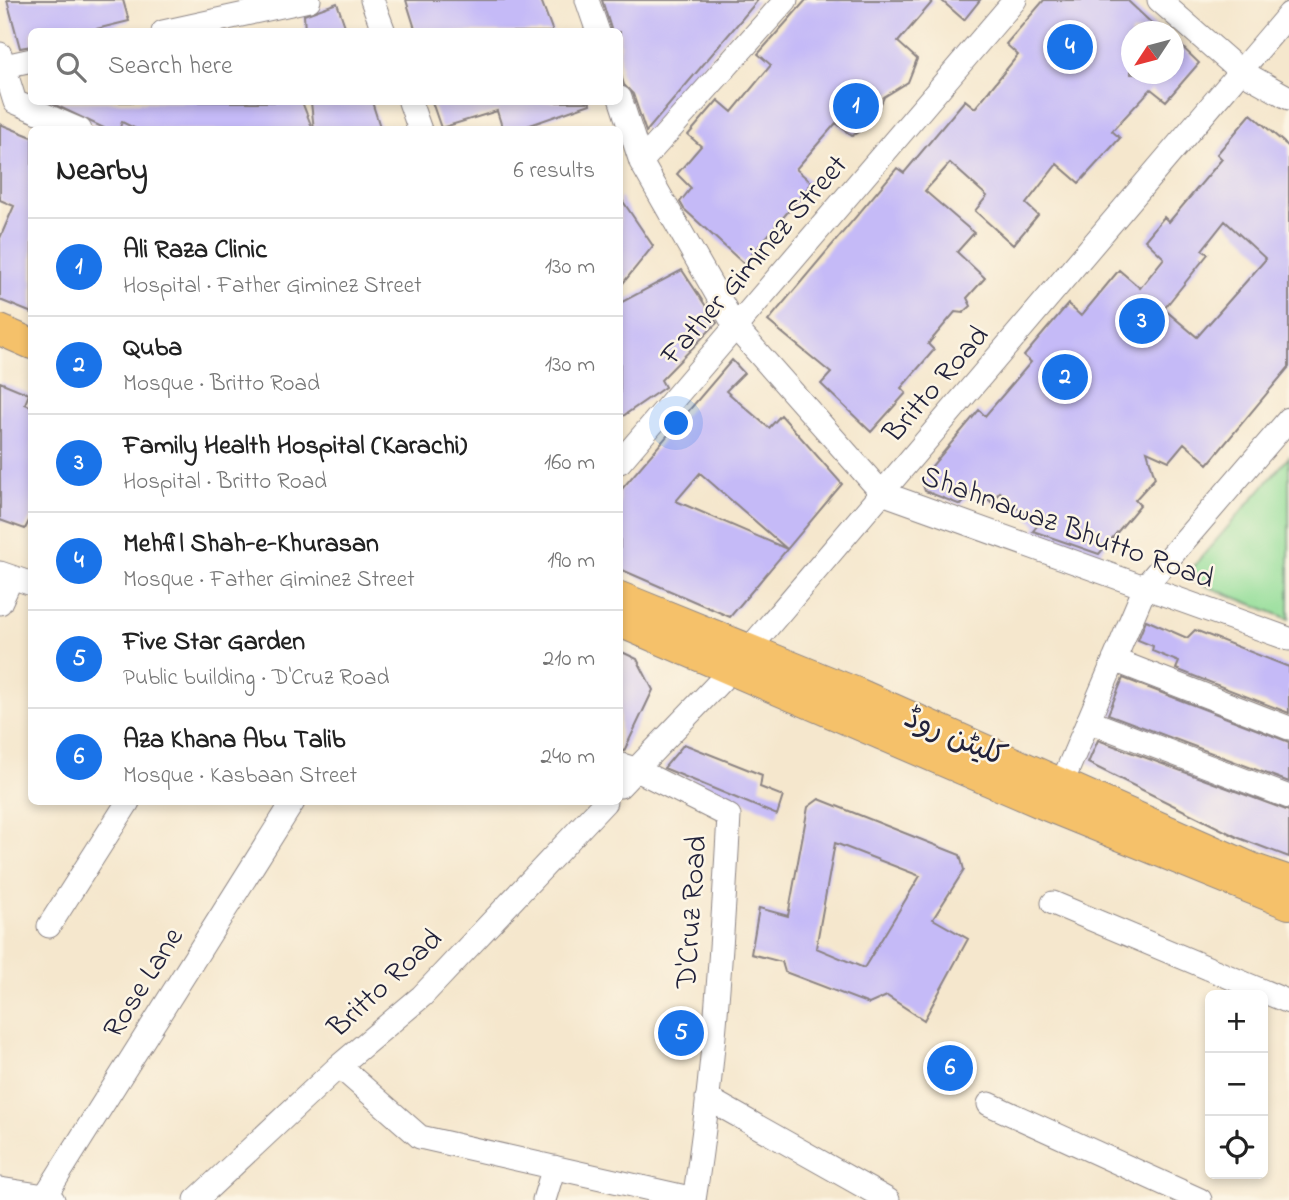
<!DOCTYPE html>
<meta charset="utf-8">
<style>
body{margin:0;font-family:"Indie Flower","Playpen Sans Arabic",sans-serif;background:#f2f2f2;color:#222}
.controls{position:absolute;right:21px;bottom:21px;display:grid;overflow:hidden;border-radius:10px;box-shadow:0 4px 10px #0003}
.controls button{width:63px;height:63px;display:grid;place-items:center;padding:0;border:0;border-bottom:2px solid #e0e0e0;background:#fff;color:#222;font:35px sans-serif}
.compass{position:absolute;left:1121px;top:21px;width:63px;height:63px;border-radius:50%;background:#fff;box-shadow:0 4px 10px #0003;rotate:234deg}
.you{position:absolute;left:677px;top:424px;width:24px;height:24px;margin:-18px;border:5px solid #fff;border-radius:50%;background:#1a73e8;box-shadow:0 0 0 10px #1a73e833}
.badge{display:grid;place-items:center;width:46px;height:46px;border-radius:50%;background:#1a73e8;color:#fff;font-size:23px;font-weight:700}
.pin{position:absolute;translate:-50% -50%;border:4px solid #fff;box-shadow:0 2px 7px #0006}
.list{margin:0;padding:0;list-style:none}
h2{display:flex;justify-content:space-between;align-items:center;height:91px;margin:0;padding:0 28px;font-size:30px}
h2 small{font-size:23px;font-weight:400;color:#767676}
.list li{display:grid;grid-template-columns:46px 1fr auto;gap:21px;align-items:center;box-sizing:border-box;height:98px;padding:0 28px;border-top:2px solid #e0e0e0}
.list b{display:block;font-size:26px;white-space:nowrap}
.list p{margin:0;font-size:23px;white-space:nowrap;color:#767676}
.list em{font-size:23px;font-style:normal;color:#767676}
.icon{flex:none;width:38px;height:38px;fill:none;stroke:currentColor;stroke-width:2;stroke-linecap:round;stroke-linejoin:round}
.map{position:relative;flex:none;width:1289px;height:1200px;overflow:hidden}
.search{position:absolute;background:#fff;box-shadow:0 4px 10px #0003;left:28px;top:28px;width:595px;height:77px;display:flex;align-items:center;gap:18px;box-sizing:border-box;padding:0 24px;border-radius:10px;color:#767676;font-size:26px}
.panel{position:absolute;background:#fff;box-shadow:0 4px 10px #0003;left:28px;top:126px;width:595px;height:679px;border-radius:10px}
.map>svg:first-child{display:block}
.green{fill:#94de9a;stroke:#5b806a;stroke-width:2}
.building{fill:#c5baf7;fill-rule:evenodd}
.lines{fill:none;stroke-linecap:round;stroke-linejoin:round}
.minor-casing{stroke:#8c8484;stroke-width:25}
.major-casing{stroke:#8c8484;stroke-width:32}
.minor{stroke:#fff;stroke-width:23}
.major{stroke:#f5c16b;stroke-width:30}
.labels{text-anchor:middle;stroke-width:5;stroke-linejoin:round;paint-order:stroke}
.street-label{font-size:30px;fill:#22223b;stroke:#fcf5e5}
</style>
<div class="map">
<svg width="1289" height="1200" viewBox="0 0 1289 1200">
<rect width="100%" height="100%" fill="#fcf5e5"/>
<filter id="ink" filterUnits="userSpaceOnUse"><feTurbulence type="fractalNoise" baseFrequency=".0143" numOctaves="2"/><feDisplacementMap in="SourceGraphic" scale="14" xChannelSelector="R" yChannelSelector="G"/><feConvolveMatrix kernelMatrix="1 2 1 2 8 2 1 2 1" color-interpolation-filters="sRGB"/></filter>
<filter id="wash" filterUnits="userSpaceOnUse"><feTurbulence type="fractalNoise" baseFrequency=".00686" numOctaves="4" result="noise"/><feDisplacementMap in="SourceGraphic" scale="28" xChannelSelector="R" yChannelSelector="G"/><feGaussianBlur stdDeviation="1.57" result="paint"/><feColorMatrix in="noise" values="0 0 0 0 0 0 0 0 0 0 0 0 0 0 0 0 0 1.4 0 .05"/><feComposite in="paint" operator="in"/></filter>
<g filter="url(#wash)">
<rect width="100%" height="100%" fill="#f5e7cd"/>
<path class="green" d="M1289,457V619L1184,577Z"/>
<g id="blocks">
<path class="building" d="M7,0H123L129,21L84,32H32V46L20,48Z
M406,0H541L553,32H416Z
M602,0H758L646,132L633,94L624,85L620,72V32H612Z
M806,0H934L898,42L917,59L908,82L884,97L872,123L852,136L836,123L796,169L812,183L744,264L684,209L680,202L691,188L677,174L701,146L688,135L718,100L732,112L771,65L758,54Z
M941,0H980L964,20Z
M1044,0H1127L1161,32H1131V74H1173V38L1199,63L1166,101L1151,89L1112,131L1120,138L1079,183L1057,164L1026,204L1038,215L1013,245L975,211L987,196L950,163L925,191L974,233L957,252L985,278L967,298L971,306L963,313L955,312L928,344L934,350L901,388L906,393L871,432L821,384L831,373L768,321L897,168L904,173L965,100L975,108L1018,55L1006,44Z
M337,3L347,32H305L304,15Z
M49,102H302L313,130H138L122,122L119,130H108Z
M311,102H372L381,130H314Z
M432,102H590V104L516,130H503L497,111L441,128Z
M1251,114L1289,147V367L1208,464L1184,443L1169,461L1147,451L1155,478L1135,500L1140,505L1099,554L1033,531L1037,526L1000,492L991,502L976,488L961,505L925,491L921,479L979,410L985,416L1031,362L1024,356L1068,304L1081,316L1119,270L1140,288L1164,258L1145,240L1164,217L1169,222L1222,159L1217,154ZM1225,221L1266,259L1197,337L1164,309L1208,254L1202,250Z
M0,124L32,137V313L0,300V238L14,206L0,200Z
M620,197L653,246L620,287Z
M682,270L717,323L661,380L665,387L620,418V303Z
M732,360L744,373L726,391L769,428L781,415L842,484L730,617L620,569V491ZM700,473L787,549L676,501Z
M0,382L29,394L25,404L32,407V515L25,529L0,520Z
M1146,620L1187,638L1195,630L1289,667V713L1176,669L1179,662L1152,651L1153,646L1138,640Z
M620,651L637,659L653,690L624,751H620Z
M1123,678L1289,742V782L1108,714Z
M1098,740L1289,811V857L1239,838L1088,763Z
M684,744L762,775L760,787L783,796L777,815L664,768Z
M819,799L960,855L964,870L933,919L968,939L924,1020L887,996L869,1004L785,972L782,962L751,954L759,908L788,916L808,807ZM835,843L920,876L864,968L816,948Z"/>
</g>
</g>
<g filter="url(#ink)">
<use href="#blocks" fill-opacity="0" stroke="#8c8484" stroke-width="2"/>
<g class="lines">
<defs>
<path id="minor" d="M372,0L384,32
M587,0L598,32
M1159,0L1239,70L1289,98
M163,32L309,0
M0,54L15,102L80,130
M0,67L32,60
M620,98L641,162L736,328L882,493L1289,639
M410,102L420,130
M641,162L786,0
M620,462L1015,0
M0,573L32,584
M0,603L12,577
M1114,660L1289,728
M1088,721L1289,797
M622,765L635,769L729,816C722,944 714,1074 694,1200
M1062,783L1146,585L1289,419
M620,786L732,669L1289,14
M1053,903L1289,1002
M49,926L128,802
M339,1066L420,1137L694,1199
M707,1098L888,1200
M989,1104L1200,1200
M0,1189L45,1196L53,1200
M45,1196L293,802
M196,1200L339,1066L422,996L605,802
M544,1200L554,1167"/>
<path id="major" d="M0,330L32,344
M620,597L857,693L1254,869L1289,881
M620,622L1050,807L1289,904"/>
</defs>
<use href="#minor" class="minor-casing"/>
<use href="#major" class="major-casing"/>
<use href="#minor" class="minor"/>
<use href="#major" class="major"/>
</g>
</g>
<g class="labels">
<g class="street-label">
<text transform="translate(753 259) rotate(-49)" y="10">Father Giminez Street</text>
<text transform="translate(935 383) rotate(-49)" y="10">Britto Road</text>
<text transform="translate(1068 526) rotate(20)" y="10">Shahnawaz Bhutto Road</text>
<text transform="translate(956 736) rotate(23)" y="10">کلیٹن روڈ</text>
<text transform="translate(690 912) rotate(-86)" y="10">D'Cruz Road</text>
<text transform="translate(142 982) rotate(-58)" y="10">Rose Lane</text>
<text transform="translate(384 982) rotate(-43)" y="10">Britto Road</text>
</g>
</g>
</svg>
<div class="controls">
<button>+</button>
<button>−</button>
<button><svg class="icon" aria-label="locate" viewBox="0 0 24 24"><circle cx="12" cy="12" r="6"/><path d="M12 2v4M12 18v4M2 12h4M18 12h4"/></svg></button>
</div>
<svg class="compass" viewBox="-18 -18 36 36"><path d="M0-13l5 13h-10z" fill="#e53935"/><path d="M0 13l5-13h-10z" fill="#767676"/></svg>
<div class="you"></div>
<div class="pin badge" style="left:856px;top:106px">1</div>
<div class="pin badge" style="left:1065px;top:377px">2</div>
<div class="pin badge" style="left:1142px;top:321px">3</div>
<div class="pin badge" style="left:1070px;top:47px">4</div>
<div class="pin badge" style="left:681px;top:1033px">5</div>
<div class="pin badge" style="left:950px;top:1068px">6</div>
<div class="search"><svg class="icon" aria-label="search" viewBox="0 0 24 24"><circle cx="10" cy="10" r="6"/><path d="M15 15l6 6"/></svg>Search here</div>
<section class="panel">
<h2>Nearby<small>6 results</small></h2>
<ul class="list">
<li><span class="badge">1</span><div><b>Ali Raza Clinic</b><p>Hospital · Father Giminez Street</p></div><em>130 m</em></li>
<li><span class="badge">2</span><div><b>Quba</b><p>Mosque · Britto Road</p></div><em>130 m</em></li>
<li><span class="badge">3</span><div><b>Family Health Hospital (Karachi)</b><p>Hospital · Britto Road</p></div><em>160 m</em></li>
<li><span class="badge">4</span><div><b>Mehfil Shah-e-Khurasan</b><p>Mosque · Father Giminez Street</p></div><em>190 m</em></li>
<li><span class="badge">5</span><div><b>Five Star Garden</b><p>Public building · D'Cruz Road</p></div><em>210 m</em></li>
<li><span class="badge">6</span><div><b>Aza Khana Abu Talib</b><p>Mosque · Kasbaan Street</p></div><em>240 m</em></li>
</ul>
</section>
</div>
